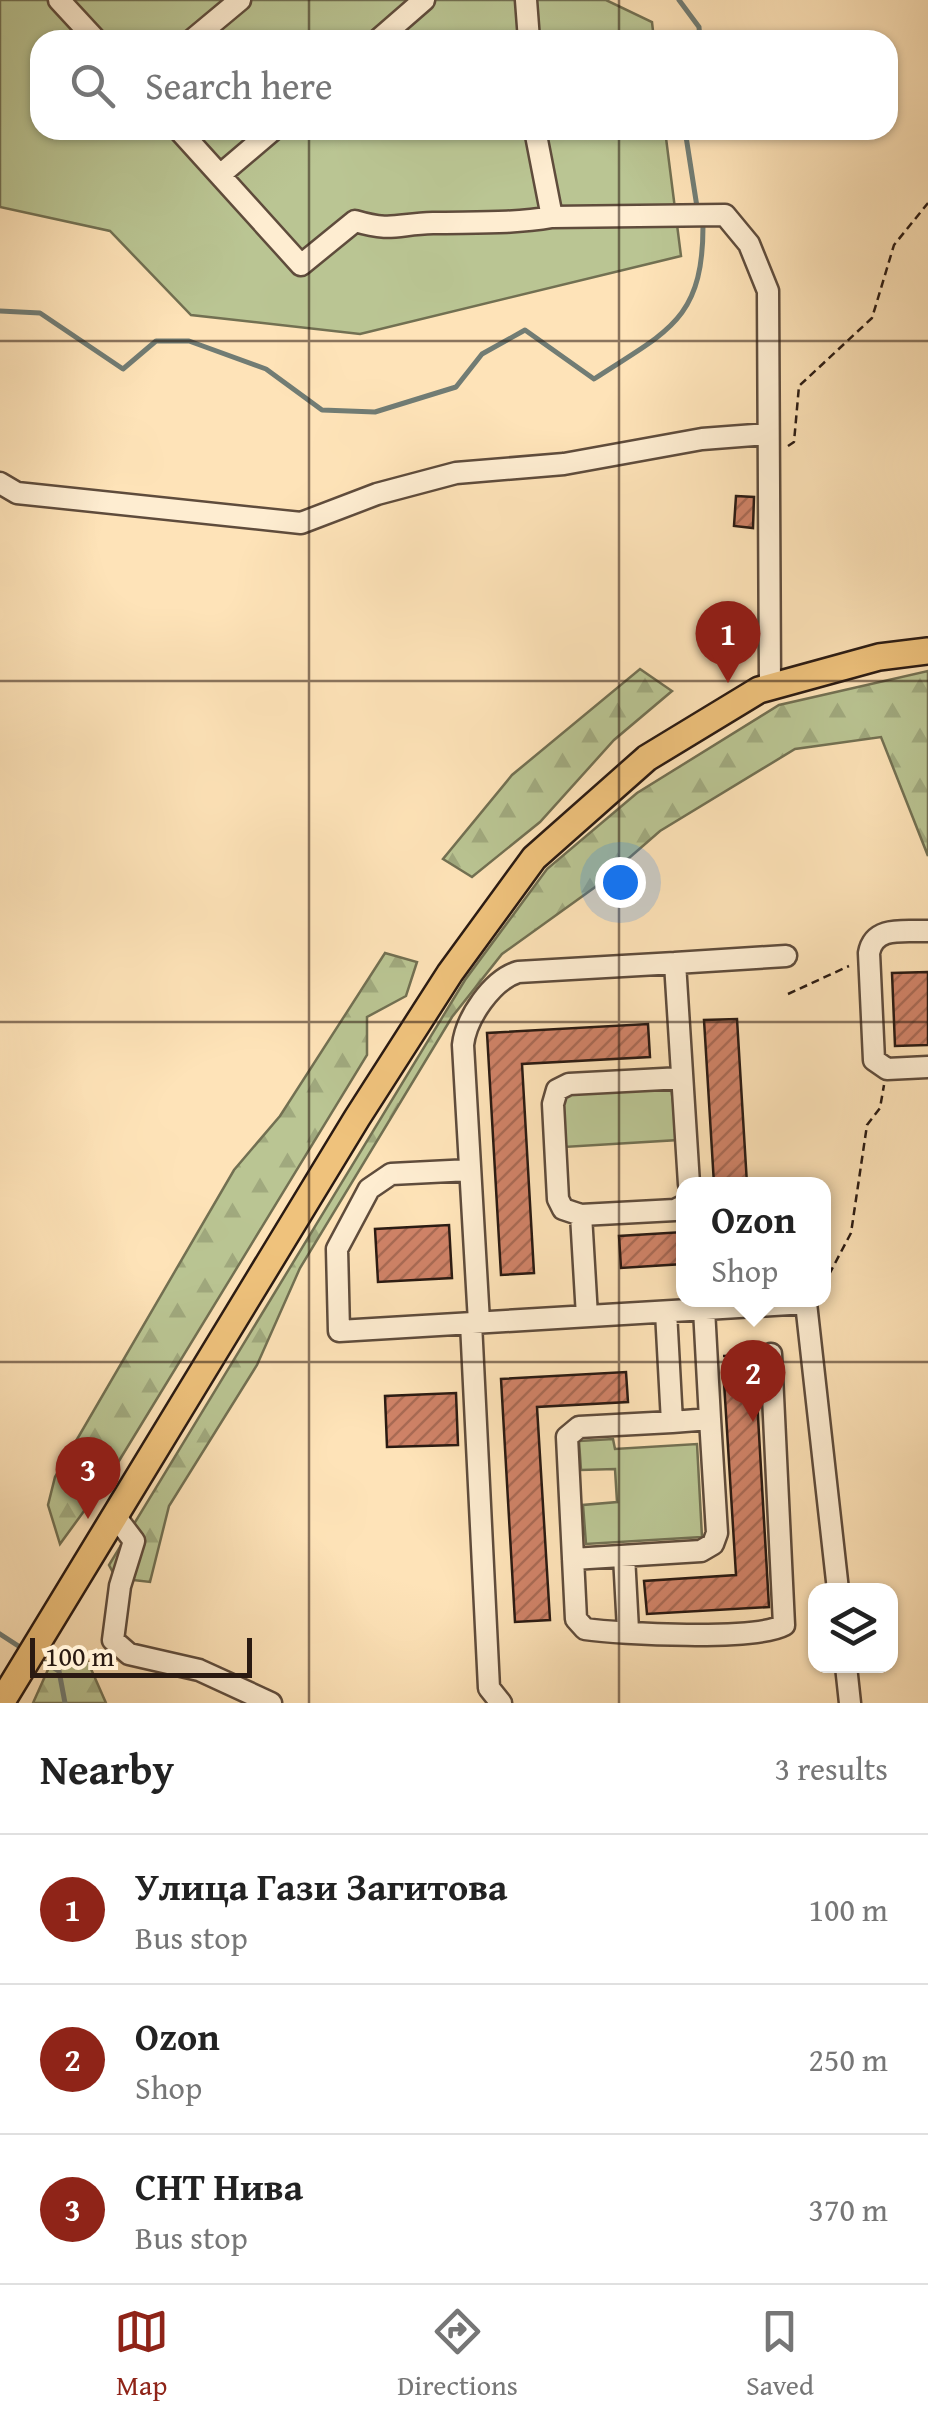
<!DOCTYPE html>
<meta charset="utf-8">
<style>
body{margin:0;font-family:"Gentium Book Plus",serif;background:#f6f6f6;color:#222}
.controls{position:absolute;right:30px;bottom:30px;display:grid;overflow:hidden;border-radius:20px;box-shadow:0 2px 8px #0004}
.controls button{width:90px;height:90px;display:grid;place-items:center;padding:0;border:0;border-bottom:2px solid #e0e0e0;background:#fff;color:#222;font:50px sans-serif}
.scale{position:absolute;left:30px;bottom:25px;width:222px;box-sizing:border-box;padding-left:10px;border:5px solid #2a1a12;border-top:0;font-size:28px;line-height:35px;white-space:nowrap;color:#2a1a12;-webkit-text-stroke:8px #feedd1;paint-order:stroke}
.you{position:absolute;left:620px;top:882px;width:35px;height:35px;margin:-25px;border:8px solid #fff;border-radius:50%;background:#1a73e8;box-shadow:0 0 0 15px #1a73e833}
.badge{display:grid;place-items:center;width:65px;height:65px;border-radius:50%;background:#8f2418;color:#fff;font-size:32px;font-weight:700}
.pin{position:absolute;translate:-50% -82px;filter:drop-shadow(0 2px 5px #0008)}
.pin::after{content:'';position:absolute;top:52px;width:35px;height:30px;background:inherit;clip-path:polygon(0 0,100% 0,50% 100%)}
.popup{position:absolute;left:676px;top:1177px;width:155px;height:130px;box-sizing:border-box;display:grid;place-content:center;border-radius:20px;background:#fff;filter:drop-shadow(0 2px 8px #0005);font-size:32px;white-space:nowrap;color:#767676}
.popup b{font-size:38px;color:#222}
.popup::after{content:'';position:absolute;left:50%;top:100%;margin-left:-20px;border:20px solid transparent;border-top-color:#fff}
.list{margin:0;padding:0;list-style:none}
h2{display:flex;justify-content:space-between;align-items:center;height:130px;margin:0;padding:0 40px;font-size:42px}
h2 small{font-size:32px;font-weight:400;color:#767676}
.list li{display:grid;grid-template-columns:65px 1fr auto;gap:30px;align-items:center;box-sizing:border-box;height:150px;padding:0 40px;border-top:2px solid #e0e0e0}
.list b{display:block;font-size:38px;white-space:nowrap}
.list p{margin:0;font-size:32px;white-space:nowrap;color:#767676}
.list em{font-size:32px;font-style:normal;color:#767676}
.icon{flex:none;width:55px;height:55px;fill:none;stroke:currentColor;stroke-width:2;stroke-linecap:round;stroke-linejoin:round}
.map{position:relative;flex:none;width:928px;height:1703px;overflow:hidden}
.search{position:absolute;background:#fff;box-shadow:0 2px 8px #0004;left:30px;right:30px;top:30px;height:110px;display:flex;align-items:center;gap:25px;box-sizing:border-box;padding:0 35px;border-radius:30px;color:#767676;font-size:38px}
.sheet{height:580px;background:#fff}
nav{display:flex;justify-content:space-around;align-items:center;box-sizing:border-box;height:140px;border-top:2px solid #e0e0e0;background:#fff;font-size:28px;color:#767676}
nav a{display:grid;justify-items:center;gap:5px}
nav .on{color:#8f2418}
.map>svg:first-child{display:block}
.forest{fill:url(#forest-firs);stroke:#727052;stroke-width:2.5}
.green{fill:#bac593;stroke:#727052;stroke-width:2.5}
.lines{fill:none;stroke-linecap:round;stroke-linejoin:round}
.stream{stroke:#717c74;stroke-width:5}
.building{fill:url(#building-hatch);stroke:#2a1a12;stroke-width:2.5}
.minor-casing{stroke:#5f4c3c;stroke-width:25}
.major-casing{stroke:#2a1a12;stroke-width:30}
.path{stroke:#2a1a12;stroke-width:2.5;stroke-dasharray:8 5;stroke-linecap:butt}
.minor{stroke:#feedd1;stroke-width:20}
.major{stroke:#efc27c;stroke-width:25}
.grid{fill:none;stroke:#2a1a12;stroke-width:2.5;stroke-opacity:0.55}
</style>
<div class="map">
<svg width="928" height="1703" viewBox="0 0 928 1703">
<defs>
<pattern id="forest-firs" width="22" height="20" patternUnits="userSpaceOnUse" patternTransform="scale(2.5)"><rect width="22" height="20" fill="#bac593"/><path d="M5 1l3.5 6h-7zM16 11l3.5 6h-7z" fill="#a0a97e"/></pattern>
<pattern id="building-hatch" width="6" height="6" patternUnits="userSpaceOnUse" patternTransform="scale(2.5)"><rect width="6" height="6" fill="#d08368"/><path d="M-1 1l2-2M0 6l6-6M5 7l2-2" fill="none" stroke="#a96a54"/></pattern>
</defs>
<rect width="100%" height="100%" fill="#fee3b8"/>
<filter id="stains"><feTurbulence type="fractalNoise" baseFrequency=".002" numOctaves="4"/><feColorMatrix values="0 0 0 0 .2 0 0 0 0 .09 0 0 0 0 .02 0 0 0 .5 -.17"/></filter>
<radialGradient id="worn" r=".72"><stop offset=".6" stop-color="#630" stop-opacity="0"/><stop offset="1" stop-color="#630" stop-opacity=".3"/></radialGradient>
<path class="forest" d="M640,669L672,691L614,740L540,822L472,877L443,859L512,775Z
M928,671V856L881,737L795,749L660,831L598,885L502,954L452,1017L300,1268L257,1365L169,1506L150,1582L116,1578L109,1565L465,980L547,869L637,793L779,705Z
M385,953L417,962L406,996L367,1017V1055L111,1474L60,1544L48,1505L55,1477L234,1170L280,1116Z
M84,1653L106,1703H33L55,1654Z"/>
<path class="green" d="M0,0H606L652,22L654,40H40V130H665L681,256L360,334L191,315L110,231L0,207Z
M671,1087L678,1140L564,1147L561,1099L566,1094Z
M613,1439L615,1449L697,1444L702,1537L586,1544L583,1505L617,1502L615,1469L581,1470L579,1441Z"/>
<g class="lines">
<path class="stream" d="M679,0L699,27L700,40
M685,130L697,207
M0,311L40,313L123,369L156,341H189L266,369L322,410L375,412L456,387L482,354L525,330L594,379C667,331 703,321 703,226
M0,1634L23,1649
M36,1657L59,1671L65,1703"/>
</g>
<path class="building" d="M736,496L754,497L753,528L734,526Z
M928,972V1045L895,1046L892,973Z
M737,1019L747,1184H714L704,1020Z
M648,1024L650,1057L522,1064L534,1273L501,1275L487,1033Z
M449,1225L452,1278L378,1282L375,1229Z
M683,1232V1264L621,1268L619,1236Z
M755,1365L769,1607L647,1614L644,1581L736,1575L723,1366Z
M626,1372L628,1402L537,1407L550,1620L515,1622L501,1379Z
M456,1393L458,1445L387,1447L385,1396Z"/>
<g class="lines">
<defs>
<path id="minor" d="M59,0L96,40
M526,0L529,40
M192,40L240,0
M378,40L424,0
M179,130L301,265L355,221C392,232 397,224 433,223C474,222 511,224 552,217
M535,130L552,217L725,215L749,244L768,291L770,687
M220,175L273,130
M0,483L17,493L301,523L377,494L456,473L564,464L702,439L768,434
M928,931C905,932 874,925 869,953L874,1060L887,1069L928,1067
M675,963L786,956
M682,1078L569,1084L557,1090L553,1104L558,1199L563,1209L581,1215L675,1210L683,1206
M470,1170L391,1174L369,1189L337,1249L339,1331L806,1303L838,1590
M581,1215L587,1316
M666,1312L672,1422L579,1427L567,1437L576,1619L585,1629C620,1634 755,1641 784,1625L771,1354
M479,1322L463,1045C466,1018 492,980 518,972L675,963L689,1184
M471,1323L489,1688L501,1703
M672,1422L710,1419L704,1309
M115,1516L134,1541L120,1586L113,1640L129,1654L199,1670L271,1703
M624,1556L628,1630
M573,1559L701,1551L713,1544L717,1533L710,1419
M846,1666L850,1703"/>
<path id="major" d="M1,1703L357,1118L450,973L534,858L647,758L759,690L879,657L928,651"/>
</defs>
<use href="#minor" class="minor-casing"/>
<use href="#major" class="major-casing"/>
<path class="path" d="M788,446L794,442L799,386L872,318L894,245L928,203
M788,994L849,966
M823,1286L851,1233L867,1125L880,1108L884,1085
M723,1356L755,1355"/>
<use href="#minor" class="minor"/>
<use href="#major" class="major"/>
</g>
<path class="grid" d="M309,0V40M619,0V40M309,130V1703M619,130V1703M0,341H928M0,681H928M0,1022H928M0,1362H928"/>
<rect width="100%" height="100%" filter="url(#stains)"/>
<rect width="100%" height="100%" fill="url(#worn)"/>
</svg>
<div class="controls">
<button><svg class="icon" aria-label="layers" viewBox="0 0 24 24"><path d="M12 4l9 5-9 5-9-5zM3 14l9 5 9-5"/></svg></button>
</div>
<div class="scale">100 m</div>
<div class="you"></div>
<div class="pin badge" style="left:728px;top:683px">1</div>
<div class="pin badge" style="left:753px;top:1422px">2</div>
<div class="popup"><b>Ozon</b>Shop</div>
<div class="pin badge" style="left:88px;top:1519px">3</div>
<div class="search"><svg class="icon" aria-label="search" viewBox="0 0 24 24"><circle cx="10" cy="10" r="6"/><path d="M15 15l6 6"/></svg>Search here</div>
</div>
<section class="sheet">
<h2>Nearby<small>3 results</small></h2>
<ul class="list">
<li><span class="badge">1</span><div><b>Улица Гази Загитова</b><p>Bus stop</p></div><em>100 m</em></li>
<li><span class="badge">2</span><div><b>Ozon</b><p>Shop</p></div><em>250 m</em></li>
<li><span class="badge">3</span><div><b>СНТ Нива</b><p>Bus stop</p></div><em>370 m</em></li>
</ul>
</section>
<nav>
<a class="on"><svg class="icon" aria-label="map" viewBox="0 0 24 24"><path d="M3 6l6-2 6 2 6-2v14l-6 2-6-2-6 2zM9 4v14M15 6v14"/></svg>Map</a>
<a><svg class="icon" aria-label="directions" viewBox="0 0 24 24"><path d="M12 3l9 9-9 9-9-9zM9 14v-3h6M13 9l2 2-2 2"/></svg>Directions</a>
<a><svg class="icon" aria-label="saved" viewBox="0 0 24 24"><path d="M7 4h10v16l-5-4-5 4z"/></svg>Saved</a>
</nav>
